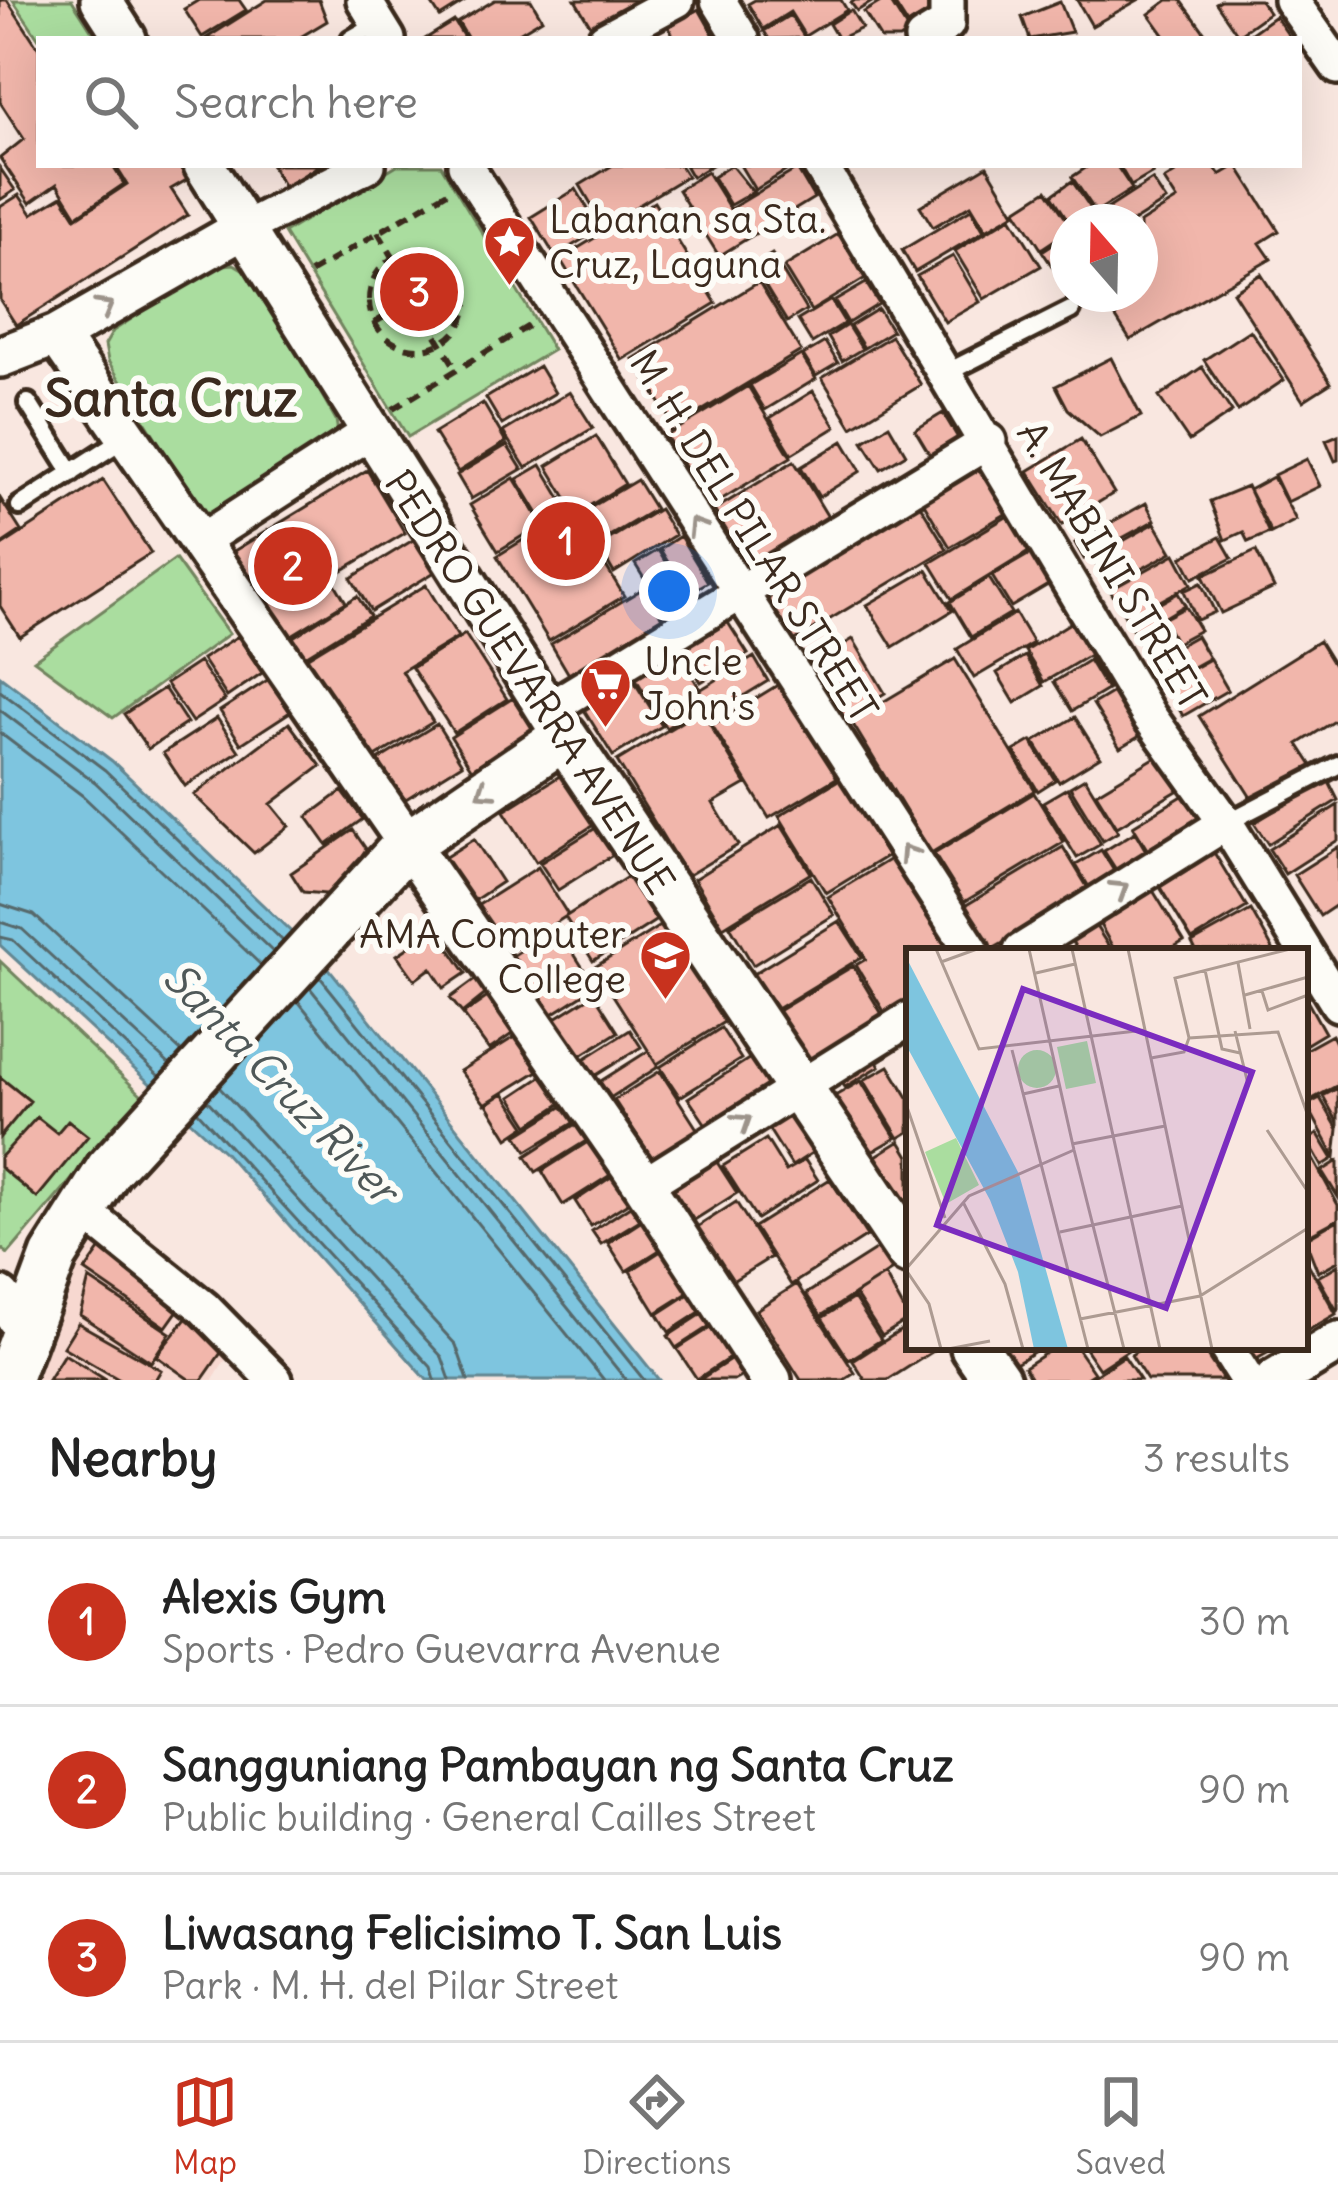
<!DOCTYPE html>
<meta charset="utf-8">
<style>
body{margin:0;font-family:Delius,sans-serif;background:#f2f2f2;color:#222}
.compass{position:absolute;left:1050px;top:204px;width:108px;height:108px;border-radius:50%;background:#fff;box-shadow:0 12px 48px #0002;rotate:340deg}
.you{position:absolute;left:669px;top:591px;width:42px;height:42px;margin:-30px;border:9px solid #fff;border-radius:50%;background:#1a73e8;box-shadow:0 0 0 18px #1a73e833}
.badge{display:grid;place-items:center;width:78px;height:78px;border-radius:50%;background:#c8321e;color:#fff;font-size:39px;font-weight:700}
.pin{position:absolute;translate:-50% -50%;border:6px solid #fff;box-shadow:0 3px 12px #0006}
.list{margin:0;padding:0;list-style:none}
h2{display:flex;justify-content:space-between;align-items:center;height:156px;margin:0;padding:0 48px;font-size:51px}
h2 small{font-size:39px;font-weight:400;color:#767676}
.list li{display:grid;grid-template-columns:78px 1fr auto;gap:36px;align-items:center;box-sizing:border-box;height:168px;padding:0 48px;border-top:3px solid #e0e0e0}
.list b{display:block;font-size:45px;white-space:nowrap}
.list p{margin:0;font-size:39px;white-space:nowrap;color:#767676}
.list em{font-size:39px;font-style:normal;color:#767676}
.icon{flex:none;width:66px;height:66px;fill:none;stroke:currentColor;stroke-width:2;stroke-linecap:round;stroke-linejoin:round}
.map{position:relative;flex:none;width:1338px;height:1380px;overflow:hidden}
.search{position:absolute;background:#fff;box-shadow:0 12px 48px #0002;left:36px;right:36px;top:36px;height:132px;display:flex;align-items:center;gap:30px;box-sizing:border-box;padding:0 42px;border-radius:0px;color:#767676;font-size:45px}
.sheet{height:660px;background:#fff}
nav{display:flex;justify-content:space-around;align-items:center;box-sizing:border-box;height:168px;border-top:3px solid #e0e0e0;background:#fff;font-size:33px;color:#767676}
nav a{display:grid;justify-items:center;gap:6px}
nav .on{color:#c8321e}
.map>svg:first-child{display:block}
.built{fill:#f7d8d0}
.green{fill:#aadd9f;stroke:#72845e;stroke-width:3}
.water{fill:#7ec5df;stroke:#638792;stroke-width:3}
.lines{fill:none;stroke-linecap:round;stroke-linejoin:round}
.shore{stroke:#56686b;stroke-width:3}
.building{fill:#f1b6ab;stroke:#3b2a1e;stroke-width:3}
.service-casing{stroke:#3b2a1e;stroke-width:26}
.minor-casing{stroke:#3b2a1e;stroke-width:42}
.tertiary-casing{stroke:#3b2a1e;stroke-width:48}
.secondary-casing{stroke:#3b2a1e;stroke-width:54}
.path{stroke:#3b2a1e;stroke-width:6;stroke-dasharray:12 9;stroke-linecap:butt}
.service{stroke:#fdfcf7;stroke-width:16}
.minor{stroke:#fdfcf7;stroke-width:33}
.tertiary{stroke:#fdfcf7;stroke-width:39}
.secondary{stroke:#fdfcf7;stroke-width:45}
.oneway{stroke:#9c938a}
.labels{text-anchor:middle;stroke-width:12;stroke-linejoin:round;paint-order:stroke}
.poi-label{font-size:39px;fill:#3b2a1e;stroke:#fdfcf7;text-anchor:start}
.street-label{font-size:39px;fill:#3b2a1e;stroke:#fdfcf7}
.water-label{font-size:42px;font-style:italic;fill:#4f5858;stroke:#fdfcf7}
.district-label{font-size:51px;font-weight:bold;fill:#3b2a1e;stroke:#fdfcf7}
.inset-road{fill:none;stroke:#ad9b92;stroke-width:3}
.view{fill:#7b2cbf;fill-opacity:0.15;stroke:#7b2cbf;stroke-width:6}
.inset-edge{fill:none;stroke:#3b2a1e;stroke-width:6}
</style>
<div class="map">
<svg width="1338" height="1380" viewBox="0 0 1338 1380">
<rect width="100%" height="100%" fill="#f9e7e0"/>
<filter id="ink" filterUnits="userSpaceOnUse"><feTurbulence type="fractalNoise" baseFrequency=".00833" numOctaves="2"/><feDisplacementMap in="SourceGraphic" scale="24" xChannelSelector="R" yChannelSelector="G"/><feConvolveMatrix kernelMatrix="1 2 1 2 8 2 1 2 1" color-interpolation-filters="sRGB"/></filter>
<g filter="url(#ink)">
<path class="built" d="M81,1209L237,1342L213,1380H9Z"/>
<path class="green" d="M13,0H72L97,39H39Z
M397,165H441L553,350L408,437L284,233Z
M234,264L254,276L336,420L338,433L225,513L209,514L197,504L108,361L105,345L113,331L212,266Z
M175,559L229,634L113,718L34,660Z
M0,961L143,1096L8,1254L0,1247Z"/>
<path class="water" d="M0,676L112,761L327,966L659,1380H427L225,1153L0,945Z"/>
<g class="lines">
<path class="shore" d="M0,691L105,770L283,941
M0,710L95,782L273,952
M0,733L83,796L261,965
M0,904L34,915L182,1052
M0,922L22,929L170,1065
M0,937L13,940L159,1076
M320,977L644,1380
M310,988L626,1380
M298,1001L604,1380
M219,1087L456,1345L468,1380
M207,1100L442,1357L450,1380
M197,1111L431,1367L435,1380"/>
</g>
<path class="building" d="M0,0H7L39,49V165H112L124,184L77,216L57,184L30,203L0,158L24,139L0,102Z
M199,0H239L246,10L202,37L184,9Z
M267,0H319L327,21L297,39H205Z
M429,0H467L440,17Z
M495,0H531L542,19L509,39H468L458,22Z
M575,0H651L595,33Z
M755,0H841L847,10L805,36L790,12L763,29L748,4Z
M855,0H875L857,11L851,3Z
M884,0H889L909,32L899,39H881L864,12Z
M892,0H926L933,10L908,25Z
M1077,0H1138L1092,26Z
M1168,0H1181L1208,37L1167,39L1149,14Z
M1221,0H1260L1269,13L1238,35L1216,3Z
M1060,2L1072,32L1030,39L1022,17Z
M699,9L716,39H675L668,26Z
M851,10L862,28L838,39L829,24Z
M790,15L805,38L769,39L764,31Z
M1275,16L1291,39H1243Z
M454,21L465,39H425Z
M115,165H181L190,178L171,189L188,215L16,325L0,300V207L19,195L32,214L62,196L76,218L127,184Z
M271,165H320L284,187Z
M613,165H680L687,176L604,226L580,185Z
M685,165H712L692,177Z
M731,165L753,192L730,205L713,177Z
M740,165H793L794,166L755,190Z
M1090,165H1116L1132,189L1096,212L1072,177Z
M1119,165H1148L1153,173L1131,186Z
M1188,165H1213L1220,175L1237,165L1279,231L1260,243L1271,259L1130,340L1101,294H1140V223L1177,200L1164,180Z
M987,166L1015,213L986,230L971,205L933,227L920,206Z
M0,168L15,190L0,200Z
M797,169L814,198L750,237L732,208Z
M707,172L748,238L719,256L678,190Z
M1152,180L1166,201L1133,222H1087Z
M1072,181L1094,213L1079,222H1069L1052,195Z
M576,189L600,229L555,256L531,217Z
M1047,190L1068,222V231L1041,249L1016,210Z
M654,202L716,303L622,360L560,259Z
M971,209L984,231L915,272L902,250Z
M1011,217L1041,266L984,299L955,251Z
M840,233L867,277L811,311L784,267Z
M1068,234V264L1056,272L1042,251Z
M772,254L806,310L787,322L753,266Z
M953,256L980,302L945,322L917,276Z
M1261,274L1331,383L1303,401L1233,292Z
M759,282L801,351L675,427L633,359Z
M866,283L879,304L848,323L835,301Z
M831,300L845,323L812,343L798,320Z
M878,309L892,331L864,348L850,326Z
M847,325L862,349L842,361L828,337Z
M1250,330L1284,380L1238,411L1204,360Z
M891,336L921,385L852,427L822,378Z
M825,342L838,363L816,376L803,355Z
M801,355L816,379L765,410L750,385Z
M1111,358L1141,416L1100,437L1068,409L1056,386Z
M539,366L555,393L502,425L486,398Z
M1202,367L1232,412L1189,441L1159,397Z
M748,386L791,457L709,507L666,436Z
M813,391L836,427L792,454L770,418Z
M570,392L593,428L526,468L503,432Z
M483,403L506,442L458,472L434,433Z
M943,413L958,438L930,455L915,430Z
M889,425L906,454L881,469L863,441Z
M1338,435V460L1335,461L1326,440Z
M596,436L625,484L576,514L547,466Z
M1081,439L1114,493L1062,525L1028,471Z
M843,441L861,471L819,497L801,467Z
M507,445L522,469L471,499L457,475Z
M983,458L1014,509L950,547L920,497Z
M1307,459L1320,486L1287,502L1274,475Z
M794,461L831,522L751,570L714,510Z
M541,465L568,510L544,524L517,479Z
M367,470L405,533L331,577L346,602L282,641L229,554Z
M1273,477L1296,520L1271,533L1249,490Z
M514,478L542,524L498,551L470,505Z
M103,480L151,553L20,637L0,606V547Z
M637,480L655,509L596,544L578,515Z
M1247,486L1269,533L1248,542L1243,532L1225,540L1210,501Z
M914,495L947,549L792,642L760,589Z
M0,498L21,531L0,545Z
M1146,503L1155,520L1084,559L1075,543Z
M659,509L675,535L614,573L598,546Z
M572,510L624,596L549,641L497,556Z
M1013,513L1035,548L952,599L930,563Z
M1155,523L1172,552L1109,587L1093,558Z
M680,536L708,582L687,594L660,549Z
M418,537L438,570L371,611L351,578Z
M1220,537L1232,558L1193,578L1182,557Z
M658,550L686,596L663,609L635,564Z
M1035,551L1053,582L1011,607L992,576Z
M1256,551L1274,588L1221,613L1203,576Z
M1175,554L1191,584L1127,619L1110,590Z
M927,570L952,611L893,647L867,605Z
M989,578L1011,613L971,637L950,602Z
M1201,583L1215,612L1197,620L1184,591Z
M426,585L458,637L402,671L433,722L369,761L306,658Z
M644,588L668,627L574,683L551,644Z
M1178,593L1185,605L1162,619L1155,606Z
M357,596L370,616L302,658L290,639Z
M1153,607L1165,629L1140,643L1128,621Z
M1186,607L1200,630L1176,643L1163,619Z
M1015,613L1033,643L974,678L957,649Z
M1078,618L1098,650L1044,682L1025,651Z
M727,621L748,654L701,682L681,649Z
M1165,631L1173,645L1149,659L1141,645Z
M465,634L507,699L454,733L412,668Z
M238,636L262,673L227,697L202,659Z
M1196,636L1209,658L1164,683L1151,661Z
M853,639L885,693L841,720L808,666Z
M1319,641L1338,672V719L1298,744L1313,767L1255,804L1199,716Z
M1099,652L1118,683L1108,689L1089,658Z
M678,653L699,687L691,692L700,707L666,728L636,679Z
M1025,656L1043,686L1015,703L997,673Z
M754,657L768,681L709,717L695,693Z
M955,659L1035,790L931,853L851,721Z
M1210,659L1228,690L1183,716L1165,684Z
M1089,660L1107,690L1072,711L1054,682Z
M199,662L225,700L192,722L166,684Z
M630,675L662,726L613,756L581,705Z
M269,679L290,712L241,744L220,711Z
M781,683L838,777L769,818L712,725Z
M1123,686L1150,730L1120,748L1093,704Z
M164,688L187,723L148,749L124,714Z
M513,698L536,733L474,773L451,737Z
M701,710L746,784L713,803L738,845L687,876L617,761Z
M1075,717L1100,757L1059,782L1034,742Z
M217,718L239,751L185,786L163,753Z
M289,723L321,766L271,804L289,826L254,853L194,795Z
M437,724L462,764L401,802L375,762Z
M1031,741L1055,780L1038,791L1014,751Z
M1161,754L1182,788L1117,827L1096,793Z
M566,772L598,822L536,862L504,811Z
M1085,778L1118,832L1103,841L1070,787Z
M1327,778L1338,800L1268,844L1254,823Z
M840,779L887,856L826,893L779,816Z
M1067,788L1101,844L1077,858L1043,802Z
M342,791L363,819L327,845L307,817Z
M1034,793L1064,842L964,902L934,854Z
M1184,795L1204,828L1153,859L1133,826Z
M1338,805V840L1285,874L1269,849Z
M602,824L619,851L558,890L540,863Z
M781,825L811,873L723,927L694,879Z
M353,830L366,849L337,895L303,892L291,873Z
M1135,832L1152,861L1122,879L1104,851Z
M474,839L502,882L472,902L444,858Z
M1207,841L1247,907L1192,940L1152,874Z
M1063,847L1091,893L989,951L963,907Z
M1338,847V904L1320,916L1294,875Z
M1101,850L1119,879L1093,894L1076,865Z
M892,858L948,951H909V1012L891,1023L856,965L866,959L828,897Z
M538,867L568,915L508,953L477,906Z
M638,870L666,914L593,961L565,917Z
M811,877L834,915L753,965L730,926Z
M1149,884L1184,941L1167,951H1115L1095,916Z
M1251,910L1274,951H1196L1192,943Z
M1090,917L1111,950L1109,951H1078L1066,932Z
M669,920L732,1017L657,1064L595,967Z
M839,921L862,957L775,1010L753,974Z
M557,927L595,987L548,1017L509,958Z
M436,929L466,973L444,988L431,968L415,980L397,955Z
M853,966L888,1024L813,1070L778,1011Z
M476,979L487,993L462,1013L450,998Z
M594,994L618,1032L575,1059L551,1021Z
M489,996L515,1032L489,1050L463,1014Z
M1305,997L1325,1033L1305,1045Z
M721,1028L741,1059L680,1097L660,1067Z
M630,1030L641,1047L587,1081L576,1064Z
M1332,1035L1338,1047V1085L1305,1103V1050Z
M516,1036L538,1071L485,1104L460,1071Z
M648,1051L658,1067L604,1102L593,1086Z
M758,1053L780,1088L711,1132L688,1098Z
M875,1058L880,1066L845,1087L840,1080Z
M889,1066L909,1099V1132L899,1138L864,1080Z
M660,1071L701,1135L656,1164L614,1100Z
M544,1075L562,1103L529,1125L511,1097Z
M0,1077L30,1101L0,1137Z
M861,1081L896,1138L870,1153L835,1096Z
M1338,1088V1123L1323,1096Z
M504,1093L526,1126L508,1138L487,1104Z
M1320,1098L1338,1129L1335,1157L1307,1105Z
M790,1099L821,1147L792,1166L761,1117Z
M568,1103L578,1120L527,1151L517,1135Z
M37,1117L57,1133L68,1120L88,1136L37,1198L0,1167V1158Z
M580,1121L591,1138L536,1172L526,1156Z
M1318,1134L1333,1159L1322,1166L1307,1140Z
M766,1139L786,1171L805,1160L818,1180L757,1219L723,1166Z
M591,1140L612,1174L563,1205L542,1171Z
M900,1141L909,1156V1221L871,1159Z
M1309,1152L1338,1205V1219L1305,1237V1155Z
M711,1153L737,1193L685,1226L659,1185Z
M1338,1161V1197L1322,1171Z
M614,1175L631,1201L591,1226L575,1201Z
M830,1179L867,1236L791,1285L754,1227Z
M736,1202L771,1257L726,1285L691,1231Z
M630,1206L640,1220L601,1244L592,1231Z
M645,1219L663,1248L626,1271L608,1243Z
M1338,1220V1261L1318,1272L1305,1239Z
M102,1247L183,1303L166,1327L85,1271Z
M880,1247L894,1269L821,1316L806,1294Z
M664,1249L691,1291L656,1313L630,1271Z
M1305,1258L1336,1314L1305,1332Z
M1338,1265V1310L1337,1311L1318,1277Z
M885,1275L909,1319L882,1336L855,1294Z
M89,1279L170,1333L151,1362L80,1315Z
M797,1284L855,1373L844,1380H801L756,1310Z
M692,1292L703,1310L669,1332L658,1314Z
M854,1298L881,1340L849,1360L822,1318Z
M705,1312L713,1324L676,1348L668,1336Z
M189,1315L225,1347L202,1380H190L156,1356Z
M78,1323L161,1370L155,1380H120L63,1347Z
M715,1325L734,1355L697,1379L677,1349Z
M909,1325V1347H928L932,1352L888,1380H865L853,1361Z
M1004,1347H1042L1014,1364Z
M1055,1347H1076L1094,1373L1083,1380H1032L1024,1367Z
M1084,1347H1126L1128,1350L1099,1369Z
M1143,1347H1201L1223,1380H1147L1131,1355Z
M1245,1347H1278L1253,1361Z
M64,1354L106,1380H48Z
M1124,1356L1140,1380H1088Z
M735,1357L746,1374L735,1380H699Z"/>
<g class="lines">
<defs>
<path id="service" d="M351,39L379,23
M948,372L1071,310
M28,403L72,473
M20,506L125,438
M1226,823L1338,765"/>
<path id="minor" d="M364,0L388,39
M718,0L742,39
M1291,0L1338,67
M605,39L677,0
M922,39L947,24V0
M465,165L972,951
M820,165L1149,716L1226,823L1338,1004
M241,230L368,165
M199,542L368,433
M547,710L989,441
M1021,951L1226,823
M644,1185L909,1019
M81,1209L204,1308L275,1380
M1226,1347L1247,1380"/>
<path id="tertiary" d="M101,0L126,39
M204,165L564,737
M57,335L644,1185L771,1380
M0,357L57,335L241,230
M0,1297L25,1328
M1275,1380L1338,1342"/>
<path id="secondary" d="M974,1347L997,1380
M8,1380L54,1256L109,1169L406,845L564,737L909,1251"/>
</defs>
<use href="#service" class="service-casing"/>
<use href="#minor" class="minor-casing"/>
<use href="#tertiary" class="tertiary-casing"/>
<use href="#secondary" class="secondary-casing"/>
<path class="path" d="M378,232L406,279
M369 300a49 49 0 1 1 98 0a49 49 0 1 1-98 0Z
M310,273L449,191
M406,279L434,287L425,317L398,309Z
M425,317L457,370
M374,323L398,309
M393,409L535,322"/>
<use href="#service" class="service"/>
<use href="#minor" class="minor"/>
<use href="#tertiary" class="tertiary"/>
<use href="#secondary" class="secondary"/>
</g>
<defs><path id="oneway-chevron" d="M-2-3.5L2.5 0L-2 3.5" fill="none" stroke-width="1.6" stroke-linecap="round" stroke-linejoin="round" transform="scale(3)"/></defs>
<g class="oneway">
<use href="#oneway-chevron" transform="translate(105 307) rotate(-30)"/>
<use href="#oneway-chevron" transform="translate(696 526) rotate(-122)"/>
<use href="#oneway-chevron" transform="translate(485 791) rotate(146)"/>
<use href="#oneway-chevron" transform="translate(908 853) rotate(-123)"/>
<use href="#oneway-chevron" transform="translate(1120 889) rotate(-32)"/>
<use href="#oneway-chevron" transform="translate(743 1122) rotate(-33)"/>
</g>
</g>
<defs>
<symbol id="sight-pin" viewBox="-11 -11 22 30"><path d="M0 17L-7.5 6A9.5 9.5 0 1 1 7.5 6Z" fill="#c8321e" stroke="#fdfcf7"/><path d="M0-6L1.8-2.2L6-1.7L2.9 1.2L3.7 5.4L0 3.3L-3.7 5.4L-2.9 1.2L-6-1.7L-1.8-2.2Z" fill="#fff"/></symbol>
<symbol id="supermarket-pin" viewBox="-11 -11 22 30"><path d="M0 17L-7.5 6A9.5 9.5 0 1 1 7.5 6Z" fill="#c8321e" stroke="#fdfcf7"/><path d="M-6-5.5h2.5l.6 2H6L4.5 2H-2.5L-4.4-4H-6ZM-1.5 3.2a1.3 1.3 0 1 0 .1 0ZM3 3.2a1.3 1.3 0 1 0 .1 0Z" fill="#fff"/></symbol>
<symbol id="university-pin" viewBox="-11 -11 22 30"><path d="M0 17L-7.5 6A9.5 9.5 0 1 1 7.5 6Z" fill="#c8321e" stroke="#fdfcf7"/><path d="M0-5L7-2L0 1L-7-2ZM-4 1L0 2.5L4 1V4Q0 6-4 4Z" fill="#fff"/></symbol>
</defs>
<g fill-rule="evenodd">
<use href="#sight-pin" x="480" y="212" width="59" height="81"/>
<use href="#supermarket-pin" x="576" y="654" width="59" height="81"/>
<use href="#university-pin" x="636" y="926" width="59" height="81"/>
</g>
<g class="labels">
<g class="poi-label">
<text x="549" y="233">Labanan sa Sta.<tspan x="549" dy="45">Cruz, Laguna</tspan></text>
<text x="644" y="675">Uncle<tspan x="644" dy="45">John's</tspan></text>
<text x="626" y="948" text-anchor="end">AMA Computer<tspan x="626" dy="45">College</tspan></text>
</g>
<g class="street-label">
<text transform="translate(754 536) rotate(58)" y="14">M. H. DEL PILAR STREET</text>
<text transform="translate(1112 565) rotate(59)" y="14">A. MABINI STREET</text>
<text transform="translate(530 682) rotate(57)" y="14">PEDRO GUEVARRA AVENUE</text>
</g>
<g class="water-label">
<text transform="translate(281 1083) rotate(46)" y="15">Santa Cruz River</text>
</g>
<g class="district-label">
<text x="171" y="416">Santa Cruz</text>
</g>
</g>
<g transform="translate(906 948)">
<rect width="402" height="402" fill="#f9e7e0"/>
<path d="M181,93L190,135L160,141L151,99ZM112 121a19 19 0 1 1 38 0a19 19 0 1 1-38 0ZM50,190L73,237L40,256L19,204Z" fill="#aadd9f"/>
<path d="M0,9L113,226L162,401H128L112,324L84,252L0,97Z" fill="#7ec5df"/>
<path class="inset-road" d="M30,1L73,101L239,82M123,1L168,202M166,1L254,401M222,1L306,401M35,14L71,1M332,15L344,81M299,22L316,101L334,105M130,25L169,16M356,43L362,62L402,47M339,47L402,29M329,83L342,136M283,90L372,84L402,168M106,102L182,401M245,110L278,104L283,90L269,30L384,1M117,146L153,138M0,156L39,270M361,182L402,244M166,196L259,178M57,254L99,336L117,401M154,284L276,258M0,321L63,248L168,202L218,401M0,322L23,356L35,401M174,371L294,348L402,280M42,401L84,393"/>
<path class="view" d="M117,41L346,124L260,360L31,277Z"/>
<rect width="402" height="402" class="inset-edge"/>
</g>
</svg>
<svg class="compass" viewBox="-18 -18 36 36"><path d="M0-13l5 13h-10z" fill="#e53935"/><path d="M0 13l5-13h-10z" fill="#767676"/></svg>
<div class="you"></div>
<div class="pin badge" style="left:566px;top:541px">1</div>
<div class="pin badge" style="left:293px;top:566px">2</div>
<div class="pin badge" style="left:419px;top:292px">3</div>
<div class="search"><svg class="icon" aria-label="search" viewBox="0 0 24 24"><circle cx="10" cy="10" r="6"/><path d="M15 15l6 6"/></svg>Search here</div>
</div>
<section class="sheet">
<h2>Nearby<small>3 results</small></h2>
<ul class="list">
<li><span class="badge">1</span><div><b>Alexis Gym</b><p>Sports · Pedro Guevarra Avenue</p></div><em>30 m</em></li>
<li><span class="badge">2</span><div><b>Sangguniang Pambayan ng Santa Cruz</b><p>Public building · General Cailles Street</p></div><em>90 m</em></li>
<li><span class="badge">3</span><div><b>Liwasang Felicisimo T. San Luis</b><p>Park · M. H. del Pilar Street</p></div><em>90 m</em></li>
</ul>
</section>
<nav>
<a class="on"><svg class="icon" aria-label="map" viewBox="0 0 24 24"><path d="M3 6l6-2 6 2 6-2v14l-6 2-6-2-6 2zM9 4v14M15 6v14"/></svg>Map</a>
<a><svg class="icon" aria-label="directions" viewBox="0 0 24 24"><path d="M12 3l9 9-9 9-9-9zM9 14v-3h6M13 9l2 2-2 2"/></svg>Directions</a>
<a><svg class="icon" aria-label="saved" viewBox="0 0 24 24"><path d="M7 4h10v16l-5-4-5 4z"/></svg>Saved</a>
</nav>
